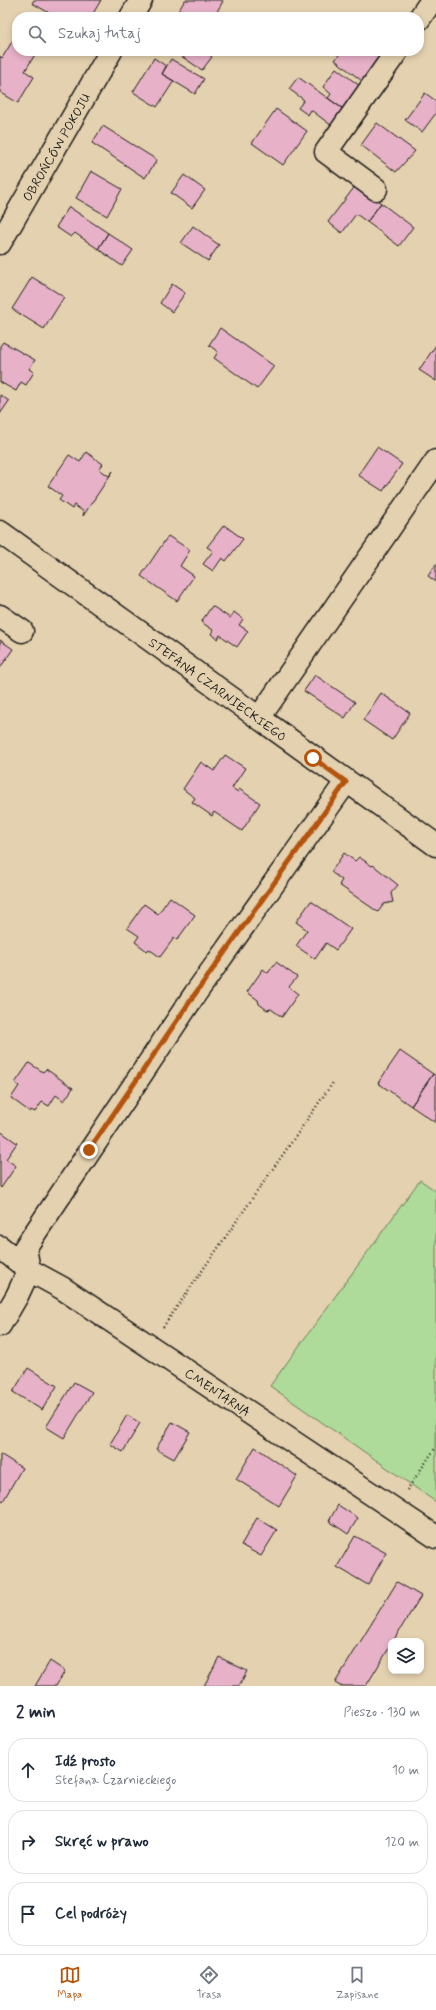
<!DOCTYPE html>
<html lang="pl">
<meta charset="utf-8">
<style>
body{margin:0;font-family:Mynerve,sans-serif;background:#f2f2f3;color:#1f2937}
.controls{position:absolute;right:12px;bottom:12px;display:grid;overflow:hidden;border-radius:8px;box-shadow:0 2px 6px #0003}
.controls button{width:36px;height:36px;display:grid;place-items:center;padding:0;border:0;border-bottom:1px solid #e0e1e3;background:#fff;color:#1f2937;font:20px sans-serif}
.stop{position:absolute;width:12px;height:12px;margin:-9px;border:3px solid #b45309;border-radius:50%;background:#fff}
.stop.end{background:#b45309;border-color:#fff;box-shadow:0 1px 4px #0008}
.list{margin:0;padding:0;list-style:none}
h2{display:flex;justify-content:space-between;align-items:center;height:52px;margin:0;padding:0 16px;font-size:17px}
h2 small{font-size:13px;font-weight:400;color:#747a83}
.list li{display:grid;grid-template-columns:26px 1fr auto;gap:12px;align-items:center;box-sizing:border-box;height:64px;margin:0 8px 8px;padding:0 8px;border:1px solid #e0e1e3;border-radius:16px}
.list b{display:block;font-size:15px;white-space:nowrap}
.list p{margin:0;font-size:13px;white-space:nowrap;color:#747a83}
.list em{font-size:13px;font-style:normal;color:#747a83}
.icon{flex:none;width:22px;height:22px;fill:none;stroke:currentColor;stroke-width:2;stroke-linecap:round;stroke-linejoin:round}
.map{position:relative;flex:none;width:436px;height:1686px;overflow:hidden}
.search{position:absolute;background:#fff;box-shadow:0 2px 6px #0003;left:12px;right:12px;top:12px;height:44px;display:flex;align-items:center;gap:10px;box-sizing:border-box;padding:0 14px;border-radius:16px;color:#747a83;font-size:15px}
.sheet{height:268px;background:#fff}
nav{display:flex;justify-content:space-around;align-items:center;box-sizing:border-box;height:56px;border-top:1px solid #e0e1e3;background:#fff;font-size:11px;color:#747a83}
nav a{display:grid;justify-items:center;gap:2px}
nav .on{color:#b45309}
.map>svg:first-child{display:block}
.green{fill:#afdb9a;stroke:#667c5b}
.building{fill:#e7b1c8;stroke:#1c1c1c}
.lines{fill:none;stroke-linecap:round;stroke-linejoin:round}
.minor-casing{stroke:#1c1c1c;stroke-width:25}
.path{stroke:#1c1c1c;stroke-width:2.5;stroke-dasharray:1 3;stroke-linecap:butt}
.minor{stroke:#e4d1af;stroke-width:22}
.route{stroke:#b45309;stroke-width:5}
.labels{text-anchor:middle;stroke-width:4;stroke-linejoin:round;paint-order:stroke}
.street-label{font-size:13px;fill:#1c1c1c;stroke:#e4d1af}
</style>
<div class="map">
<svg width="436" height="1686" viewBox="0 0 436 1686">
<rect width="100%" height="100%" fill="#e4d1af"/>
<filter id="ink" filterUnits="userSpaceOnUse"><feTurbulence type="fractalNoise" baseFrequency=".025" numOctaves="2"/><feDisplacementMap in="SourceGraphic" scale="8" xChannelSelector="R" yChannelSelector="G"/><feConvolveMatrix kernelMatrix="1 2 1 2 8 2 1 2 1" color-interpolation-filters="sRGB"/></filter>
<g filter="url(#ink)">
<path class="green" d="M420,1180L436,1191V1502L270,1386Z"/>
<path class="building" d="M34,0H101L91,17H56L32,3Z
M185,0H221L223,1L214,17H184L177,13Z
M15,37L17,38V51H37L25,71L34,77L18,103L0,92V56L2,58Z
M204,51L212,57L202,70L175,52Z
M342,51H385L362,81L335,60Z
M154,58L166,66L162,74L174,81L157,107L133,92Z
M171,59L204,79L195,94L162,74Z
M336,68L360,86L343,109L328,98L331,94L323,87Z
M298,77L343,109L332,126L311,110L308,115L298,108L304,100L289,89Z
M425,93L436,101V113L422,132L405,120Z
M276,109L307,131L283,165L252,143Z
M377,123L415,151L396,172L361,145Z
M103,126L157,160L145,178L92,143Z
M91,171L122,189L107,216L76,198Z
M184,175L205,190L192,208L171,193Z
M356,185L381,203L367,222L356,214L342,233L328,222Z
M381,203L413,227L399,246L367,222Z
M69,207L108,233L98,249L75,233L71,237L56,227Z
M193,226L219,245L208,261L181,243Z
M108,233L133,250L122,266L98,249Z
M32,277L64,297L44,329L12,309Z
M172,284L185,293L172,312L160,303Z
M220,328L274,366L257,389L214,358L218,352L209,345Z
M3,342L35,360L29,369L34,372L26,385L21,382L16,391L0,382V346Z
M436,345V381L419,370Z
M0,395L9,401L0,414Z
M377,447L402,464L383,491L358,475Z
M86,452L103,464L99,469L109,476L113,471L83,516L84,512L74,505L72,509L59,500L62,496L48,486L69,455L80,462Z
M224,525L243,539L226,561L222,558L213,571L203,564L213,551L207,547Z
M168,536L190,550L180,566L194,576L177,601L141,576Z
M436,564V582L428,576Z
M212,606L230,618L234,612L243,619L239,625L248,631L237,647L220,635L218,639L211,634L213,630L201,622Z
M0,640L13,649L0,668Z
M315,675L355,702L345,718L304,691Z
M381,693L410,713L392,740L363,720Z
M225,755L245,768L232,788L238,792L239,789L260,803L242,831L214,812L212,816L192,802L195,798L183,789L201,762L214,771Z
M344,853L355,861L359,857L372,866L373,865L398,885L391,893L393,902L384,904L378,912L339,885L342,880L331,872Z
M170,897L195,915L177,940L174,938L160,957L149,949L147,951L135,942L139,936L127,928L144,904L158,914Z
M311,901L351,929L336,950L326,943L315,959L296,946L307,930L296,922Z
M276,962L297,977L289,987L298,994L282,1017L271,1009L267,1010L259,1004L258,1000L247,992L263,969L268,973Z
M400,1051L433,1074L411,1106L378,1083Z
M29,1063L43,1072L46,1069L73,1088L64,1101L56,1095L49,1106L42,1102L35,1112L31,1110L30,1112L11,1098L19,1086L15,1083Z
M433,1074L436,1076V1123L411,1106Z
M0,1131L17,1143L6,1159L16,1166L1,1188L0,1187Z
M28,1368L57,1386L42,1410L13,1392Z
M74,1382L92,1392L64,1438L46,1427Z
M127,1415L140,1423L123,1452L110,1444Z
M172,1422L190,1432L174,1459L156,1449Z
M255,1447L297,1476L279,1506L236,1479Z
M0,1454L22,1468L3,1501L0,1499Z
M338,1505L358,1518L348,1534L329,1521Z
M257,1518L277,1530L261,1556L241,1545Z
M355,1536L386,1553L368,1585L337,1567Z
M397,1582L421,1596L393,1641H391V1645L366,1686H340L335,1683Z
M219,1657L247,1671L239,1686H204Z
M50,1661L65,1671L56,1686H35Z"/>
<g class="lines">
<defs>
<path id="minor" d="M131,17L141,0
M419,19L432,0
M376,189L326,152L397,51
M0,243L111,51
M0,532L436,845
M0,616L22,631
M259,718L436,461
M0,1247L29,1270L62,1288L436,1537
M29,1270L25,1248L195,994L346,782
M0,1325L17,1296L29,1270"/>
</defs>
<use href="#minor" class="minor-casing"/>
<path class="path" d="M163,1327L334,1081
M407,1490L436,1447"/>
<use href="#minor" class="minor"/>
</g>
</g>
<g class="lines" filter="url(#ink)">
<path class="route" d="M89,1150L195,994L346,782L313,758"/>
</g>
<g class="labels">
<g class="street-label">
<text transform="translate(56 147) rotate(-60)" y="5">OBROŃCÓW POKOJU</text>
<text transform="translate(218 689) rotate(36)" y="5">STEFANA CZARNIECKIEGO</text>
<text transform="translate(218 1392) rotate(34)" y="5">CMENTARNA</text>
</g>
</g>
</svg>
<div class="controls">
<button><svg class="icon" aria-label="layers" viewBox="0 0 24 24"><path d="M12 4l9 5-9 5-9-5zM3 14l9 5 9-5"/></svg></button>
</div>
<div class="stop" style="left:313px;top:758px"></div>
<div class="stop end" style="left:89px;top:1150px"></div>
<div class="search"><svg class="icon" aria-label="search" viewBox="0 0 24 24"><circle cx="10" cy="10" r="6"/><path d="M15 15l6 6"/></svg>Szukaj tutaj</div>
</div>
<section class="sheet">
<h2>2 min<small>Pieszo · 130 m</small></h2>
<ul class="list">
<li><svg class="icon" aria-label="ahead" viewBox="0 0 24 24"><path d="M12 20V5M6 11l6-6 6 6"/></svg><div><b>Idź prosto</b><p>Stefana Czarnieckiego</p></div><em>10 m</em></li>
<li><svg class="icon" aria-label="right" viewBox="0 0 24 24"><path d="M7 20v-9h11M14 6l5 5-5 5"/></svg><div><b>Skręć w prawo</b></div><em>120 m</em></li>
<li><svg class="icon" aria-label="arrive" viewBox="0 0 24 24"><path d="M6 21V4h12l-3 4 3 4H6"/></svg><div><b>Cel podróży</b></div></li>
</ul>
</section>
<nav>
<a class="on"><svg class="icon" aria-label="map" viewBox="0 0 24 24"><path d="M3 6l6-2 6 2 6-2v14l-6 2-6-2-6 2zM9 4v14M15 6v14"/></svg>Mapa</a>
<a><svg class="icon" aria-label="directions" viewBox="0 0 24 24"><path d="M12 3l9 9-9 9-9-9zM9 14v-3h6M13 9l2 2-2 2"/></svg>Trasa</a>
<a><svg class="icon" aria-label="saved" viewBox="0 0 24 24"><path d="M7 4h10v16l-5-4-5 4z"/></svg>Zapisane</a>
</nav>
